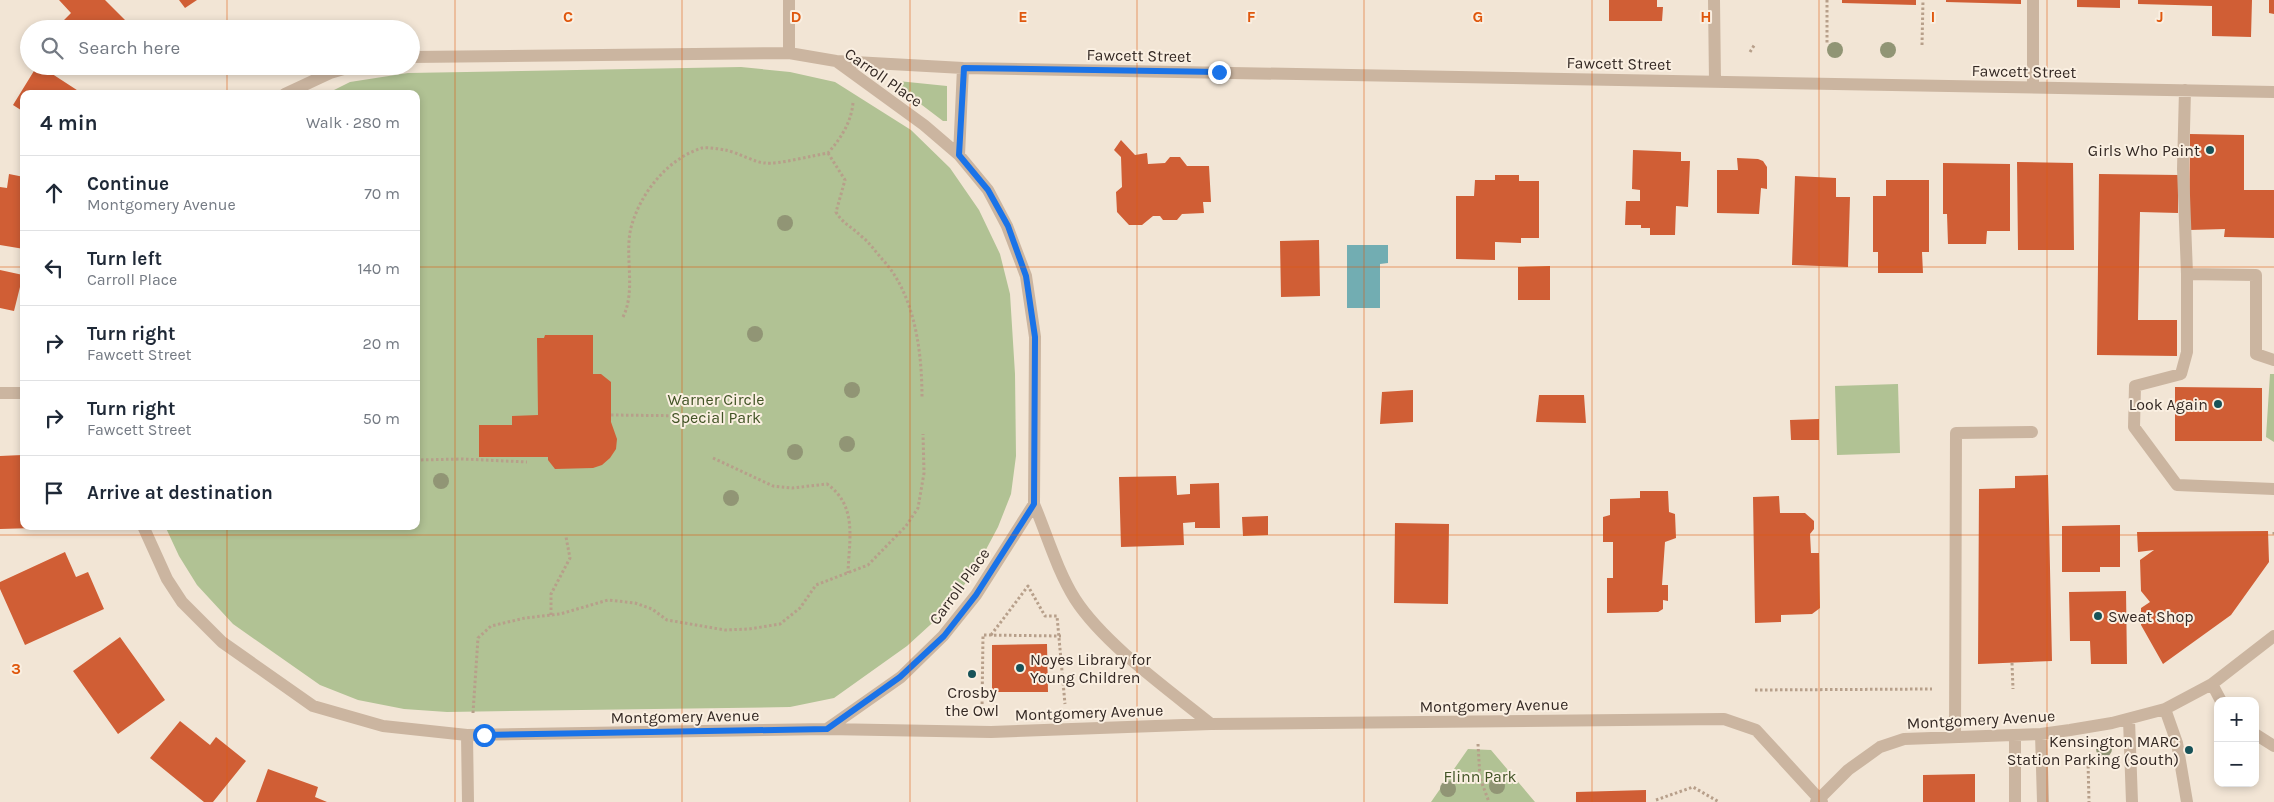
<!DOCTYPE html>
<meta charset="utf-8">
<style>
body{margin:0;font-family:Karla,sans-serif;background:#f2f2f3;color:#1f2937}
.controls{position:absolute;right:15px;bottom:15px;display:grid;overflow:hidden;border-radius:10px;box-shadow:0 2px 8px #0003}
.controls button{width:45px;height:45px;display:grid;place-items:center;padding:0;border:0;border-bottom:1px solid #e0e1e3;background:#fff;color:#1f2937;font:25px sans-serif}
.stop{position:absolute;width:15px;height:15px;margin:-11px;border:4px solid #1a73e8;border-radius:50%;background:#fff}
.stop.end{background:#1a73e8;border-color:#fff;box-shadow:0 1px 5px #0008}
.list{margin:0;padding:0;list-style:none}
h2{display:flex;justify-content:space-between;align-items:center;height:65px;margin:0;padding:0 20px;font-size:21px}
h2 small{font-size:16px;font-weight:400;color:#747a83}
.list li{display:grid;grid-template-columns:32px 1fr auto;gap:15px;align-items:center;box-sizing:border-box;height:75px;padding:0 20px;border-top:1px solid #e0e1e3}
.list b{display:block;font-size:19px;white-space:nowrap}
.list p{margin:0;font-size:16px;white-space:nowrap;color:#747a83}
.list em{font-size:16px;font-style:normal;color:#747a83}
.icon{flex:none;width:28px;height:28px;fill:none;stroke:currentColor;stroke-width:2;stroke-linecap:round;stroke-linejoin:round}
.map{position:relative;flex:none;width:2274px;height:802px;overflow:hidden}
.search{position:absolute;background:#fff;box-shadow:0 2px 8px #0003;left:20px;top:20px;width:400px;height:55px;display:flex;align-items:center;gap:12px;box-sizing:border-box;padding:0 18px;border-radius:28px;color:#747a83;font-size:19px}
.panel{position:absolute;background:#fff;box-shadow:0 2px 8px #0003;left:20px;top:90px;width:400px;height:440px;border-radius:10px}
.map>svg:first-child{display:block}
.green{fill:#b1c294}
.water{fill:#72adb2}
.building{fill:#d05e35}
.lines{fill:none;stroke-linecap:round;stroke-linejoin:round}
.path{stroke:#b79f8a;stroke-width:3;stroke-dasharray:2.5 2.5;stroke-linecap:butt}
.minor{stroke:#cbb5a0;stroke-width:12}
.tree{fill:#919575}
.route{stroke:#1a73e8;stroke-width:6}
.grid{fill:none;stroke:#df570d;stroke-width:1;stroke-opacity:0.55}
.poi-dot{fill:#175258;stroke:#faefe1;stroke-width:2}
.labels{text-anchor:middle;stroke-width:4;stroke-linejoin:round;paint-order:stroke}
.street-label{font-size:16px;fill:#342924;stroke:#faefe1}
.poi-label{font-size:16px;fill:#342924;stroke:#faefe1;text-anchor:end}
.park-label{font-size:16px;fill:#425426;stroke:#faefe1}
.grid-label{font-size:16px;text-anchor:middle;font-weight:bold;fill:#df570d;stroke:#faefe1;stroke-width:4;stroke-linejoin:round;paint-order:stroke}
</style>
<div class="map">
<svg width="2274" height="802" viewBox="0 0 2274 802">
<rect width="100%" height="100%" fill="#f2e5d5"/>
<path class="green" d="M741,67L790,72L835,82L911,130L950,168L979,210L1000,254L1010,294L1015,374L1016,456L1011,494L998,527L974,572L941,615L907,646L834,698L790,707L447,712L404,709L358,700L320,685L233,624L197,585L179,556L165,526H416V94H326L350,82L408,73Z
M898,81L947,86V121H943L893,83Z
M2270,374H2274V442L2266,437Z
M1898,384L1900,453L1837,455L1835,386Z
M1468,749L1491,750L1535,802H1431Z"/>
<path class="water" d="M1347,245H1388V263L1380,264V308H1347Z"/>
<path class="building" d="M59,0H105L134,29H64L59,25L71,13Z
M179,0H197L185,8Z
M1609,0H1657V7H1663L1662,21H1609Z
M1842,0H1916V5L1842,3Z
M1946,0H2021V4L1946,2Z
M2077,0H2120V8L2077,7Z
M2138,0H2252L2251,37L2212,36V6L2138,4Z
M2269,0H2274V14L2269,13Z
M37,66H40L83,94H24V112L13,105Z
M101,66H119L110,75Z
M2190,134L2244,135V190H2274V238L2224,237L2225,229L2189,230Z
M1121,140L1135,155L1147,153L1148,164L1165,163L1170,157H1180L1187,166H1209L1211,202H1203L1204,213L1182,214L1177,220H1163L1160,216H1153L1142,225H1129L1117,212L1116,192L1122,187L1121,157L1114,150Z
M1633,150L1681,152V161H1690L1688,207L1676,206L1675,235H1650V228H1641V225H1625L1626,201H1640V190L1632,189Z
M1737,158L1758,159L1763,161L1767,167V189L1761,188L1759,214L1717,213V170H1738Z
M2017,162L2073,163L2074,250H2018Z
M1943,163L2010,164V231H1987L1986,244H1948L1947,214H1943Z
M9,174L24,177V249L0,245V187L7,188Z
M2099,174L2178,175V213L2140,212L2138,320H2177V356L2097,355Z
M1495,175H1519V181H1539V238H1521V243L1495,242V260L1456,259V196H1474L1475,180H1495Z
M1795,176L1836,178V197H1850L1848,267L1792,265Z
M1886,180H1929V252H1922L1923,273H1878V252H1873V196H1886Z
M1319,240L1320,296L1281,297L1280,241Z
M1550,266V300H1518V267Z
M0,270L23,275L14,311L0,308Z
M545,335H593V374H601L611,382V422L617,439L616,449L610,458L602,465L593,468L555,469L548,460V457H479V425H512V416L538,415L537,338H544Z
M2175,387L2262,388V441H2175Z
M1413,390V422L1380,424L1382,392Z
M1539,395H1584L1586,423L1536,422Z
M1819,419V440H1791L1790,420Z
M22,455L24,526L34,528L0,529V456Z
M2048,475L2052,661L1978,664L1979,489L2015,488V476Z
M1176,476L1177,495L1190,494V484L1219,483L1220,528H1195V522L1183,523L1184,545L1121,547L1119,477Z
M1640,491H1668L1669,512L1675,514L1676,538L1665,542L1662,585H1668V601L1663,600V609L1658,612L1607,613V578H1613V542H1603V517L1610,515V499L1640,498Z
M1779,496L1780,513H1805L1814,521V529L1810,534L1811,553H1819L1820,608L1812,614L1781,615V622L1755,623L1753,497Z
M1268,516V535L1243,536L1242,517Z
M1395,523L1449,524L1448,604L1394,603Z
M2120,525V567H2100V572H2062V526Z
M2268,531L2269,562L2231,615L2163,664L2141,625V608L2150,602L2141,591L2140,560L2154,550L2138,552L2137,532Z
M65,552L76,577L88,572L104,609L25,645L0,589V582Z
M2126,591L2127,664H2091L2090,641H2070L2069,592Z
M120,637L165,700L118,734L73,671Z
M1047,644L1048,692H992V645Z
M180,721L210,745L216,737L246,761L213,802H204L150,758Z
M268,769L318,787L315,797L327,802H256Z
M1975,774V802H1923V775Z
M1646,790V802H1576V792Z"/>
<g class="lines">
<path class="path" d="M1827,0V44
M1922,45L1923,0
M1750,52L1755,44
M828,153L845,180L836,212C842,223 852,227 861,236C869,242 875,251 882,259C915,294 922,352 922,398
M623,317C637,289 623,253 632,224C642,191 669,158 702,148C709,147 719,149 725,150C737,152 756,163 765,163C777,165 814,155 828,153C841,138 851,123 853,103
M611,415L696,416
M713,458L773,486L792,488L827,484C858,506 849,540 848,573
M416,460L463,459L527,462
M2274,532V536
M551,615V594L570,558L566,537
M991,635L1028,586L1045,616H1057L1065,704
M2012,663L2013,689
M1755,690L1932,689
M982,709L983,635L1061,636
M473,713L478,638L491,626L525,618L560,614L608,600L635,603L652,609L667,620L725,630L749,629L780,624L800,608L816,585L868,565L906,526L918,508L924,473L923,434
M1478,744L1480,778L1489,802
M2088,761L2089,802
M1656,800L1693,787L1719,802"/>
<path class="minor" d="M1714,0L1715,82
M789,53V0
M411,57L789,53L836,61L924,125L959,155L988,190L1007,226L1026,276L1035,337L1034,504L976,595L943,636L901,677L827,729
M836,61L963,68L2274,92
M2033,87V0
M2185,90L2183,169L2187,274
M285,94L330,73L354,66
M959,155L963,68
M2274,360L2256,354V275L2187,274V352L2181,374L2135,386L2134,427L2177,485L2274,489
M0,393H24
M1034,504C1047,535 1057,570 1075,599C1104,644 1169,690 1211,724
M143,526L167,579L182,602L222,642L313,706L383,726L467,735L827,729L991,732L1211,724L1724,719L1756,730L1822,802
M2212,684L2221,701
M2165,709L2177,743L2187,802
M2129,720L2132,802
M2041,734L2043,802
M2255,734L2274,746
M467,735L468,802
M2015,735V802
M1955,737L1956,433L2032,432
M1816,802L1848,770L1880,747L1904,739L2041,734L2070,730L2112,723L2165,709L2212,684L2274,636"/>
</g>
<g class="tree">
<circle cx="1835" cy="50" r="8"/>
<circle cx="1888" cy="50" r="8"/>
<circle cx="785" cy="223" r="8"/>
<circle cx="755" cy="334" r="8"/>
<circle cx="852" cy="390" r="8"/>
<circle cx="847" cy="444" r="8"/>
<circle cx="795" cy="452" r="8"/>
<circle cx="441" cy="481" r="8"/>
<circle cx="731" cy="498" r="8"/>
<circle cx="2104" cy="749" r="8"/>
<circle cx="1497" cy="786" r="8"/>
<circle cx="1448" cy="789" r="8"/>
</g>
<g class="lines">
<path class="route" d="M484,735L827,729L900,677L944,636L976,595L1034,504L1035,337L1026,276L1008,226L988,190L959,155L964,68L1219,72"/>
</g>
<path class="grid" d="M227,0V29M455,0V802M682,0V802M910,0V802M1137,0V802M1364,0V802M1592,0V802M1819,0V802M2047,0V802M227,66V94M0,267H24M416,267H2274M227,526V802M0,535H2274"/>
<g class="poi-dot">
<circle cx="2210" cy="150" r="5"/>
<circle cx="2218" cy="404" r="5"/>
<circle cx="2098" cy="616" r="5"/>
<circle cx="1020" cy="668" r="5"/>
<circle cx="972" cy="674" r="5"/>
<circle cx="2189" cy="750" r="5"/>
</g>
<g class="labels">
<g class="street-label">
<text transform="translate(1139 55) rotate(1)" y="6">Fawcett Street</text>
<text transform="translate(1619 63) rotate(1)" y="6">Fawcett Street</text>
<text transform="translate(2024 71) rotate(1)" y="6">Fawcett Street</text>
<text transform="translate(884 77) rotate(35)" y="6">Carroll Place</text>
<text transform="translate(959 586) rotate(-54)" y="6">Carroll Place</text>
<text transform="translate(1494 705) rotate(-1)" y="6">Montgomery Avenue</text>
<text transform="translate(1089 712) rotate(-2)" y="6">Montgomery Avenue</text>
<text transform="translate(685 716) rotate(-1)" y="6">Montgomery Avenue</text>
<text transform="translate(1981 719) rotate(-3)" y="6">Montgomery Avenue</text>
</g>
<g class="poi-label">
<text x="2200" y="156">Girls Who Paint</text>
<text x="2208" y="410">Look Again</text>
<text x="2108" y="622" text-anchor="start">Sweat Shop</text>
<text x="1030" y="665" text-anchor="start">Noyes Library for<tspan x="1030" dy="18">Young Children</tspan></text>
<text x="972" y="698" text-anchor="middle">Crosby<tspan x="972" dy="18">the Owl</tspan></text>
<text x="2179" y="747">Kensington MARC<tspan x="2179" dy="18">Station Parking (South)</tspan></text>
</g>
<g class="park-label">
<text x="716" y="405">Warner Circle<tspan x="716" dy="18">Special Park</tspan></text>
<text x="1480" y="782">Flinn Park</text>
</g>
</g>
<g class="grid-label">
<text x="568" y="22">C</text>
<text x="796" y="22">D</text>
<text x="1023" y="22">E</text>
<text x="1251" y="22">F</text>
<text x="1478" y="22">G</text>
<text x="1706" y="22">H</text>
<text x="1933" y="22">I</text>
<text x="2160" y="22">J</text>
<text x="16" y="674">3</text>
</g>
</svg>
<div class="controls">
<button>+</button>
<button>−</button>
</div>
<div class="stop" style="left:484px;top:735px"></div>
<div class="stop end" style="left:1219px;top:72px"></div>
<div class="search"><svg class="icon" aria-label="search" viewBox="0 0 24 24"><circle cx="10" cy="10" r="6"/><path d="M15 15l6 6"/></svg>Search here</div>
<section class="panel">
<h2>4 min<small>Walk · 280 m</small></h2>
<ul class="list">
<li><svg class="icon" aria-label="ahead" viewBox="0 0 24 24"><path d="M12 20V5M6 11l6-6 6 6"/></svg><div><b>Continue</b><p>Montgomery Avenue</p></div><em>70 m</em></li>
<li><svg class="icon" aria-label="left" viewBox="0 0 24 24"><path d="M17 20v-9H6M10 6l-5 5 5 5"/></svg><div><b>Turn left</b><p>Carroll Place</p></div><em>140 m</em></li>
<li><svg class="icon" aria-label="right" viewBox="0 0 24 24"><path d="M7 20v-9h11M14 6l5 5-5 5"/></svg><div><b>Turn right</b><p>Fawcett Street</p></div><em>20 m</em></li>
<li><svg class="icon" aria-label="right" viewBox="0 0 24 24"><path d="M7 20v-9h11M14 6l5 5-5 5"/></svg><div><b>Turn right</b><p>Fawcett Street</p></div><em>50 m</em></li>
<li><svg class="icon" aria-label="arrive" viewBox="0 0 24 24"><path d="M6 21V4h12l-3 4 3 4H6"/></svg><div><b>Arrive at destination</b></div></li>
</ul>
</section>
</div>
